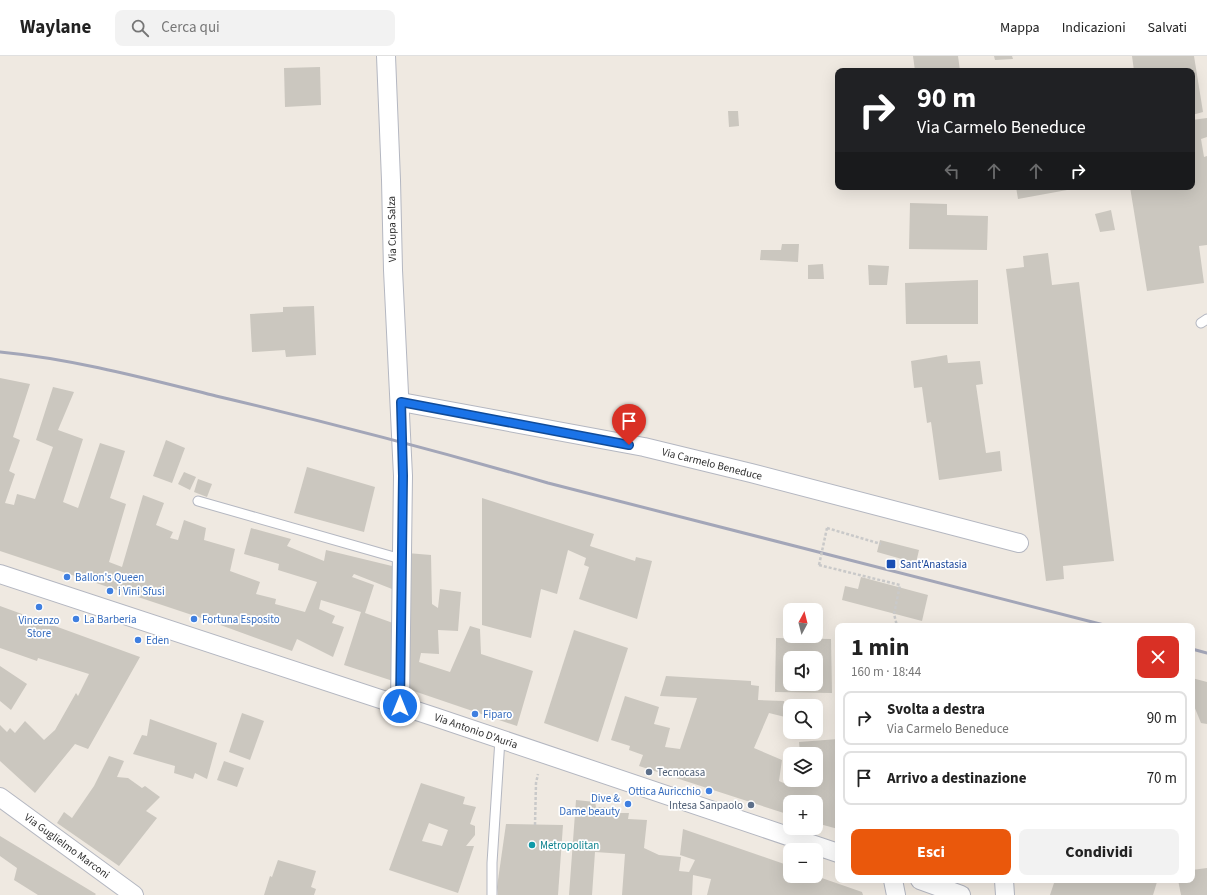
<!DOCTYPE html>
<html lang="it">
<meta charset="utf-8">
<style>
body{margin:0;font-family:"Source Sans 3",sans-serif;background:#f2f2f2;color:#222;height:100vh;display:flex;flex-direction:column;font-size:15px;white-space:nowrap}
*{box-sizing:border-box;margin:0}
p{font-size:13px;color:#767676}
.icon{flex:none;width:22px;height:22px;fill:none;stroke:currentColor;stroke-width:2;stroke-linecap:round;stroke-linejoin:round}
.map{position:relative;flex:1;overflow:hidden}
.panel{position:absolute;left:835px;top:567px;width:360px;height:260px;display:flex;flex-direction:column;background:#fff;border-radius:8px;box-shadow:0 4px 16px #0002}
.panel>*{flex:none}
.top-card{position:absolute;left:835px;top:12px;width:360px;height:122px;border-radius:8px;box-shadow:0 4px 16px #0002;background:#202124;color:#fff;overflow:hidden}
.needle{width:26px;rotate:7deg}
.controls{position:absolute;left:783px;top:547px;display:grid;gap:8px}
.controls a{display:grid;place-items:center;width:40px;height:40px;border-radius:8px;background:#fff;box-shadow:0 4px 16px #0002;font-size:20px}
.pin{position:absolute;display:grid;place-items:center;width:34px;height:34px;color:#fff;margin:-41px -17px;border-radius:50% 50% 50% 0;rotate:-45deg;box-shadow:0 0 4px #0007}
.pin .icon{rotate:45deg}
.me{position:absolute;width:44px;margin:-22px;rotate:0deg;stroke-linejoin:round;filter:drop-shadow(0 0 3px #0008)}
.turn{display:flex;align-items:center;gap:14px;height:84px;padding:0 16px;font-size:18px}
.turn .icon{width:52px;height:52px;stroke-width:2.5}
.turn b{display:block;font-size:28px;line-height:34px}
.lanes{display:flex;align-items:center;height:38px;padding:0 16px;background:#0003;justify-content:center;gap:20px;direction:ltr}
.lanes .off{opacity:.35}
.round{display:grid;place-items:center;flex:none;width:42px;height:42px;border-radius:8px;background:#f2f2f2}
.summary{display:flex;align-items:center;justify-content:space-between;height:68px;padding:0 16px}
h1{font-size:24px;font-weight:700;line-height:30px}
.button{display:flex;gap:8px;margin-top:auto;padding:8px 16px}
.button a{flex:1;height:46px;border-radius:8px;background:#ea580c;color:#fff;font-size:16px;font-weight:700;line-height:46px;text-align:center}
.button a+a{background:#f2f2f2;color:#222}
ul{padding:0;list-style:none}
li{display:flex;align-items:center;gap:12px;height:54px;margin:0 8px 6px;padding:0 8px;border:2px solid #e0e0e0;border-radius:8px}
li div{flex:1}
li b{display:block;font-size:15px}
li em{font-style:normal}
header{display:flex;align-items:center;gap:24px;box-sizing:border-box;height:56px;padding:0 20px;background:#fff;border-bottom:1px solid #e0e0e0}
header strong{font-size:19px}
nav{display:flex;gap:22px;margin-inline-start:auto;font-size:14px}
.search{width:280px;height:36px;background:#f2f2f2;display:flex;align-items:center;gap:10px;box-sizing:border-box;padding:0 14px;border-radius:8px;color:#767676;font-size:15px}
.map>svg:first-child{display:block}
</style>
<header>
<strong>Waylane</strong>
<div class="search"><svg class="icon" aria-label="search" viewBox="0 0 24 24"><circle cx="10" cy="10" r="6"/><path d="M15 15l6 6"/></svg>Cerca qui</div>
<nav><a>Mappa</a><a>Indicazioni</a><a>Salvati</a></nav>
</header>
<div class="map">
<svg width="1207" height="839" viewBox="0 0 1207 839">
<rect width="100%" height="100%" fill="#efe9e1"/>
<g fill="#cbc7bf" fill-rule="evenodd">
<polygon points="913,0 958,0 960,15 915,15"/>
<polygon points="994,0 1012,0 1013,3 995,4"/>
<polygon points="1132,0 1194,0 1203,56 1192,59 1192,15 1134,15"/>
<polygon points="320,11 321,49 285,51 284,12"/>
<polygon points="728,55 738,55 739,70 729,71"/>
<polygon points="1207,62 1207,81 1201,83 1204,101 1207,100 1207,189 1199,190 1204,227 1147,235 1130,131 1192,131 1192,64"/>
<polygon points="1016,131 1078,131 1078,132 1018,143"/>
<polygon points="910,147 947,148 947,159 988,160 987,194 909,193"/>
<polygon points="1111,154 1115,174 1100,176 1095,158"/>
<polygon points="782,188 799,188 798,206 760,204 761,194 781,194"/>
<polygon points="1048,197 1052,229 1079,226 1114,505 1063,510 1064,523 1046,525 1006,213 1024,211 1023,200"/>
<polygon points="823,208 824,223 808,223 808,209"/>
<polygon points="868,209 889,210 887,229 869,229"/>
<polygon points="978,224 978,268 906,268 905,227"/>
<polygon points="314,250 316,299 286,301 285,294 252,296 250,258 283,256 283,251"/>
<polygon points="947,299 948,307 980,305 983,328 976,329 986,397 1000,395 1002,415 939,424 931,366 927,367 922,331 914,332 911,305"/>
<polygon points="0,322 30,328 13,381 20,384 9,415 15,418 5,447 14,449 17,438 35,443 53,391 36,384 53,331 74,336 58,374 83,383 63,446 78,452 100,387 125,395 110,442 126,448 109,506 122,511 143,439 164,447 156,469 173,476 170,482 178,484 184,464 206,472 204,484 235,493 230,515 260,526 256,538 276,543 275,548 305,556 317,526 278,514 279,508 244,498 251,472 291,483 287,490 324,505 326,494 392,510 392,533 354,518 352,521 374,529 365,557 393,567 393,625 344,609 361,556 321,544 319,553 335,560 332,567 344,571 333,601 297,583 292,595 204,563 0,495"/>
<polygon points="166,384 185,392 172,427 153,420"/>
<polygon points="307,411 375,431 364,476 294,457"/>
<polygon points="184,416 196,421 190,434 178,428"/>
<polygon points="198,423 212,428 207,441 194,436"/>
<polygon points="482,442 594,478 590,490 635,505 636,501 652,505 637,563 579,543 589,511 584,509 586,502 568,494 557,538 541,533 531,582 482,569"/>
<polygon points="880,484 919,494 916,507 877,496"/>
<polygon points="407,497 431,499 432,548 438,552 440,533 461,536 458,575 438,574 439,598 421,597 419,606 450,616 470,570 480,573 481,598 533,615 517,670 405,632"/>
<polygon points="861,521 928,539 922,565 842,544 845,530 858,533"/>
<polygon points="0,550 140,601 88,693 75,688 35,737 0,705 0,669 7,676 10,672 15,677 25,665 44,684 55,674 76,637 78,640 89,618 38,602 37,605 0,592"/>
<polygon points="574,574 628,592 598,686 544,667"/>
<path d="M776,582L831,583L832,637L775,636ZM790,602H816V628H790Z"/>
<polygon points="0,610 27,628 11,654 0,645"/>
<polygon points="666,620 751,625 751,629 759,630 758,644 784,645 785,661 769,657 754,692 782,704 779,725 788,729 802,726 802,724 816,724 816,698 800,698 799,686 838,683 838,773 816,767 816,746 790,746 790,759 639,710 643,699 629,694 630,690 611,684 625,640 659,651 654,668 670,672 665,691 680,693 697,642 660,640"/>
<polygon points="1192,622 1207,626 1207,668 1201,667 1192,645"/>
<polygon points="242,657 264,665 250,704 229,696"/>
<polygon points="150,663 217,687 207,723 195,717 193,723 174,717 175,710 133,698 142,679 147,680"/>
<polygon points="109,700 124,705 117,721 128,722 142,732 145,730 160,741 146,755 157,762 119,810 57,767 64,756 72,762 94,730"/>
<polygon points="224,705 244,712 237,731 217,724"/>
<path d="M421,727L465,741L463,748L476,751L470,768L475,770V779L466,790H474L458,837L389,814ZM429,767L448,774L442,790L422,785Z"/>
<polygon points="576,744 595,746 596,751 612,751 611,757 629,757 628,763 647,764 644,792 659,799 681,801 679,815 689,816 695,804 680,799 683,773 790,810 790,820 816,820 862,836 863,839 707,839 711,823 693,819 692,839 622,839 625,798 595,796 592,839 569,839"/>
<polygon points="506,768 563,769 558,839 498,839 497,831"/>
<polygon points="0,780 96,838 95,839 38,839 14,824 17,812 0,800"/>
<polygon points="278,804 316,815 311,831 316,833 314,839 264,839 270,820 272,821"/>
<polygon points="1207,812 1207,839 1181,839 1178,824 1192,824 1192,814"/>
<polygon points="1055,824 1151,824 1157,826 1153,839 1050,839"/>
</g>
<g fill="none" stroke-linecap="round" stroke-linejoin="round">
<g stroke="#b4b7c1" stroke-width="11">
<g id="service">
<polyline points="1201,267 1207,263"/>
<polyline points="198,445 401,503"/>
<polyline points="492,839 492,807 500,683"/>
</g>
</g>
<g stroke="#b4b7c1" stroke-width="20">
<g id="minor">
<polyline points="386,0 391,124 393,214 403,420 400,650"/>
<polyline points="401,346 644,391 751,417 1019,487"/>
<polyline points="0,518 435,661 838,797"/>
<polyline points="0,741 134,839"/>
<polyline points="893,824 896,839"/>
<polyline points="920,824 961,839"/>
<polyline points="1004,824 1005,839"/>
</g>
</g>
<g stroke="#c9c9c9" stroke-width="2.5" stroke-dasharray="3 2" stroke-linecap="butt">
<polyline points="827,472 881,488"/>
<polyline points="819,509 900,529 894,558 897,570"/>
<polyline points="535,769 536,727 538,718"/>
</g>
<use href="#service" stroke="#fff" stroke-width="9"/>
<use href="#minor" stroke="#fff" stroke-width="18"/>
<g stroke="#a3a6b8" stroke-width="3">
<path d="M0,296C73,303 144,322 216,340C327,366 438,395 548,427L1108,570"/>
<polyline points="1192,593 1207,597"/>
</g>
<polyline stroke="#c9c9c9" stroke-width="2.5" stroke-dasharray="3 2" stroke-linecap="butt" points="819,509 827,472"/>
</g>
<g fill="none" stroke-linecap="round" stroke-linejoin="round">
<g stroke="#114b97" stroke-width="10">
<polyline id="route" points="400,650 403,420 401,346 629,389"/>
</g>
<use href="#route" stroke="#1a73e8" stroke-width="7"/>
</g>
<rect fill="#1a4fb4" stroke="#fff" stroke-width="1.5" x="886" y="503" width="10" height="10" rx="2"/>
<g fill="#3f7fe0" stroke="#fff" stroke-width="1.5">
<circle cx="67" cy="521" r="4"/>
<circle cx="110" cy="535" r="4"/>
<circle cx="39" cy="551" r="4"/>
<circle cx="76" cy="563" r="4"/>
<circle cx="194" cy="563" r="4"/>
<circle cx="138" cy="584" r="4"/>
<circle cx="475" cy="658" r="4"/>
<circle cx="709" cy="735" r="4"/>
<circle cx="628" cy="748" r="4"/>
</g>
<g fill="#5c6f8a" stroke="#fff" stroke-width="1.5">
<circle cx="649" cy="716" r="4"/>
<circle cx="751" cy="749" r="4"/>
</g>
<circle fill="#0f9aa8" stroke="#fff" stroke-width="1.5" cx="532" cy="789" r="4"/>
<g text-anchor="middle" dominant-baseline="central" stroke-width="3.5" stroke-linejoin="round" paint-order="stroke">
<g font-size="11" fill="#2e2e2e" stroke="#fff">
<text transform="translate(392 173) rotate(-91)">Via Cupa Salza</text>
<text transform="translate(712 408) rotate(14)">Via Carmelo Beneduce</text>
<text transform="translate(476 675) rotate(19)">Via Antonio D'Auria</text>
<text transform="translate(67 790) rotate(36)">Via Guglielmo Marconi</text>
</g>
<g font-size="11" fill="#164399" stroke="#fff" text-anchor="start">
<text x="900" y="508">Sant'Anastasia</text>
</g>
<g font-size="11" fill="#366cbe" stroke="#fff" text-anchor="start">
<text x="75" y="521">Ballon's Queen</text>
<text x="118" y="535">i Vini Sfusi</text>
<text x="84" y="563">La Barberia</text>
<text x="202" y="563">Fortuna Esposito</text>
<text x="39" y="564" text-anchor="middle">Vincenzo<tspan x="39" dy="13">Store</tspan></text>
<text x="146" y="584">Eden</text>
<text x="483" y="658">Fiparo</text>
<text x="701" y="735" text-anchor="end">Ottica Auricchio</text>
<text x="620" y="742" text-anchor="end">Dive &amp;<tspan x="620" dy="13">Dame beauty</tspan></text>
</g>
<g font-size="11" fill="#4e5e75" stroke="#fff" text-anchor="start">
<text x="657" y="716">Tecnocasa</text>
<text x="743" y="749" text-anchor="end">Intesa Sanpaolo</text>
</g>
<g font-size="11" fill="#0d838f" stroke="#fff" text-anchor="start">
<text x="540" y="789">Metropolitan</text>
</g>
</g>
</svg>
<div class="controls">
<a><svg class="needle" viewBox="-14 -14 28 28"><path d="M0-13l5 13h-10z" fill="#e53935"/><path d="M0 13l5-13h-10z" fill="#767676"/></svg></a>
<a><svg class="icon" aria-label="sound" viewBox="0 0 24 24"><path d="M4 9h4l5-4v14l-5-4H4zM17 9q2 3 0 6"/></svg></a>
<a><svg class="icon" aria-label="search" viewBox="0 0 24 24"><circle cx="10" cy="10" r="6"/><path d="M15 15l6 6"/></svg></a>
<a><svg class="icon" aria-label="layers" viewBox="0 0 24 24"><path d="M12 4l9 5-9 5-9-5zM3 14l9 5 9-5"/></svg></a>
<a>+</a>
<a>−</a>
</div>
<div class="pin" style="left:629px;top:389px;background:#d93025"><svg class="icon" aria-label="arrive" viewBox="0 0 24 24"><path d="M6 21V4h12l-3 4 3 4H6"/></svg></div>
<svg class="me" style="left:400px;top:650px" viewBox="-20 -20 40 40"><circle r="17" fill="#1a73e8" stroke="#fff" stroke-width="3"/><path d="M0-11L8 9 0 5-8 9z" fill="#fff"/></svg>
<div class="top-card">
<div class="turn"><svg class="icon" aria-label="right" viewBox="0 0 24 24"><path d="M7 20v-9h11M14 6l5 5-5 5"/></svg><div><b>90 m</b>Via Carmelo Beneduce</div></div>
<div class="lanes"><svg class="icon off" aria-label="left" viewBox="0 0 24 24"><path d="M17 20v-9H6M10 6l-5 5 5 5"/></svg><svg class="icon off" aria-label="ahead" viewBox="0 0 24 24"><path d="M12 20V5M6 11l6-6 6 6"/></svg><svg class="icon off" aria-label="ahead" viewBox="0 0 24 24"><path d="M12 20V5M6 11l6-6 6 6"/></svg><svg class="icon" aria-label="right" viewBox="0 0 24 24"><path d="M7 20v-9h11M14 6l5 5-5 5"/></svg></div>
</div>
<section class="panel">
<div class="summary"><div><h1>1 min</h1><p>160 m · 18:44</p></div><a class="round" style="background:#d93025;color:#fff"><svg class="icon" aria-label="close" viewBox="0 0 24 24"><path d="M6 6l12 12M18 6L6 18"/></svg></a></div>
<ul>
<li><svg class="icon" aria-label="right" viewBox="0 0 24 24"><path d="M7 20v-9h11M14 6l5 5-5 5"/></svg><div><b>Svolta a destra</b><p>Via Carmelo Beneduce</p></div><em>90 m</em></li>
<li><svg class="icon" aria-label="arrive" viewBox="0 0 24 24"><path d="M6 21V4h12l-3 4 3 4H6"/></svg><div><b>Arrivo a destinazione</b></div><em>70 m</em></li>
</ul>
<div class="button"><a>Esci</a><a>Condividi</a></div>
</section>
</div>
